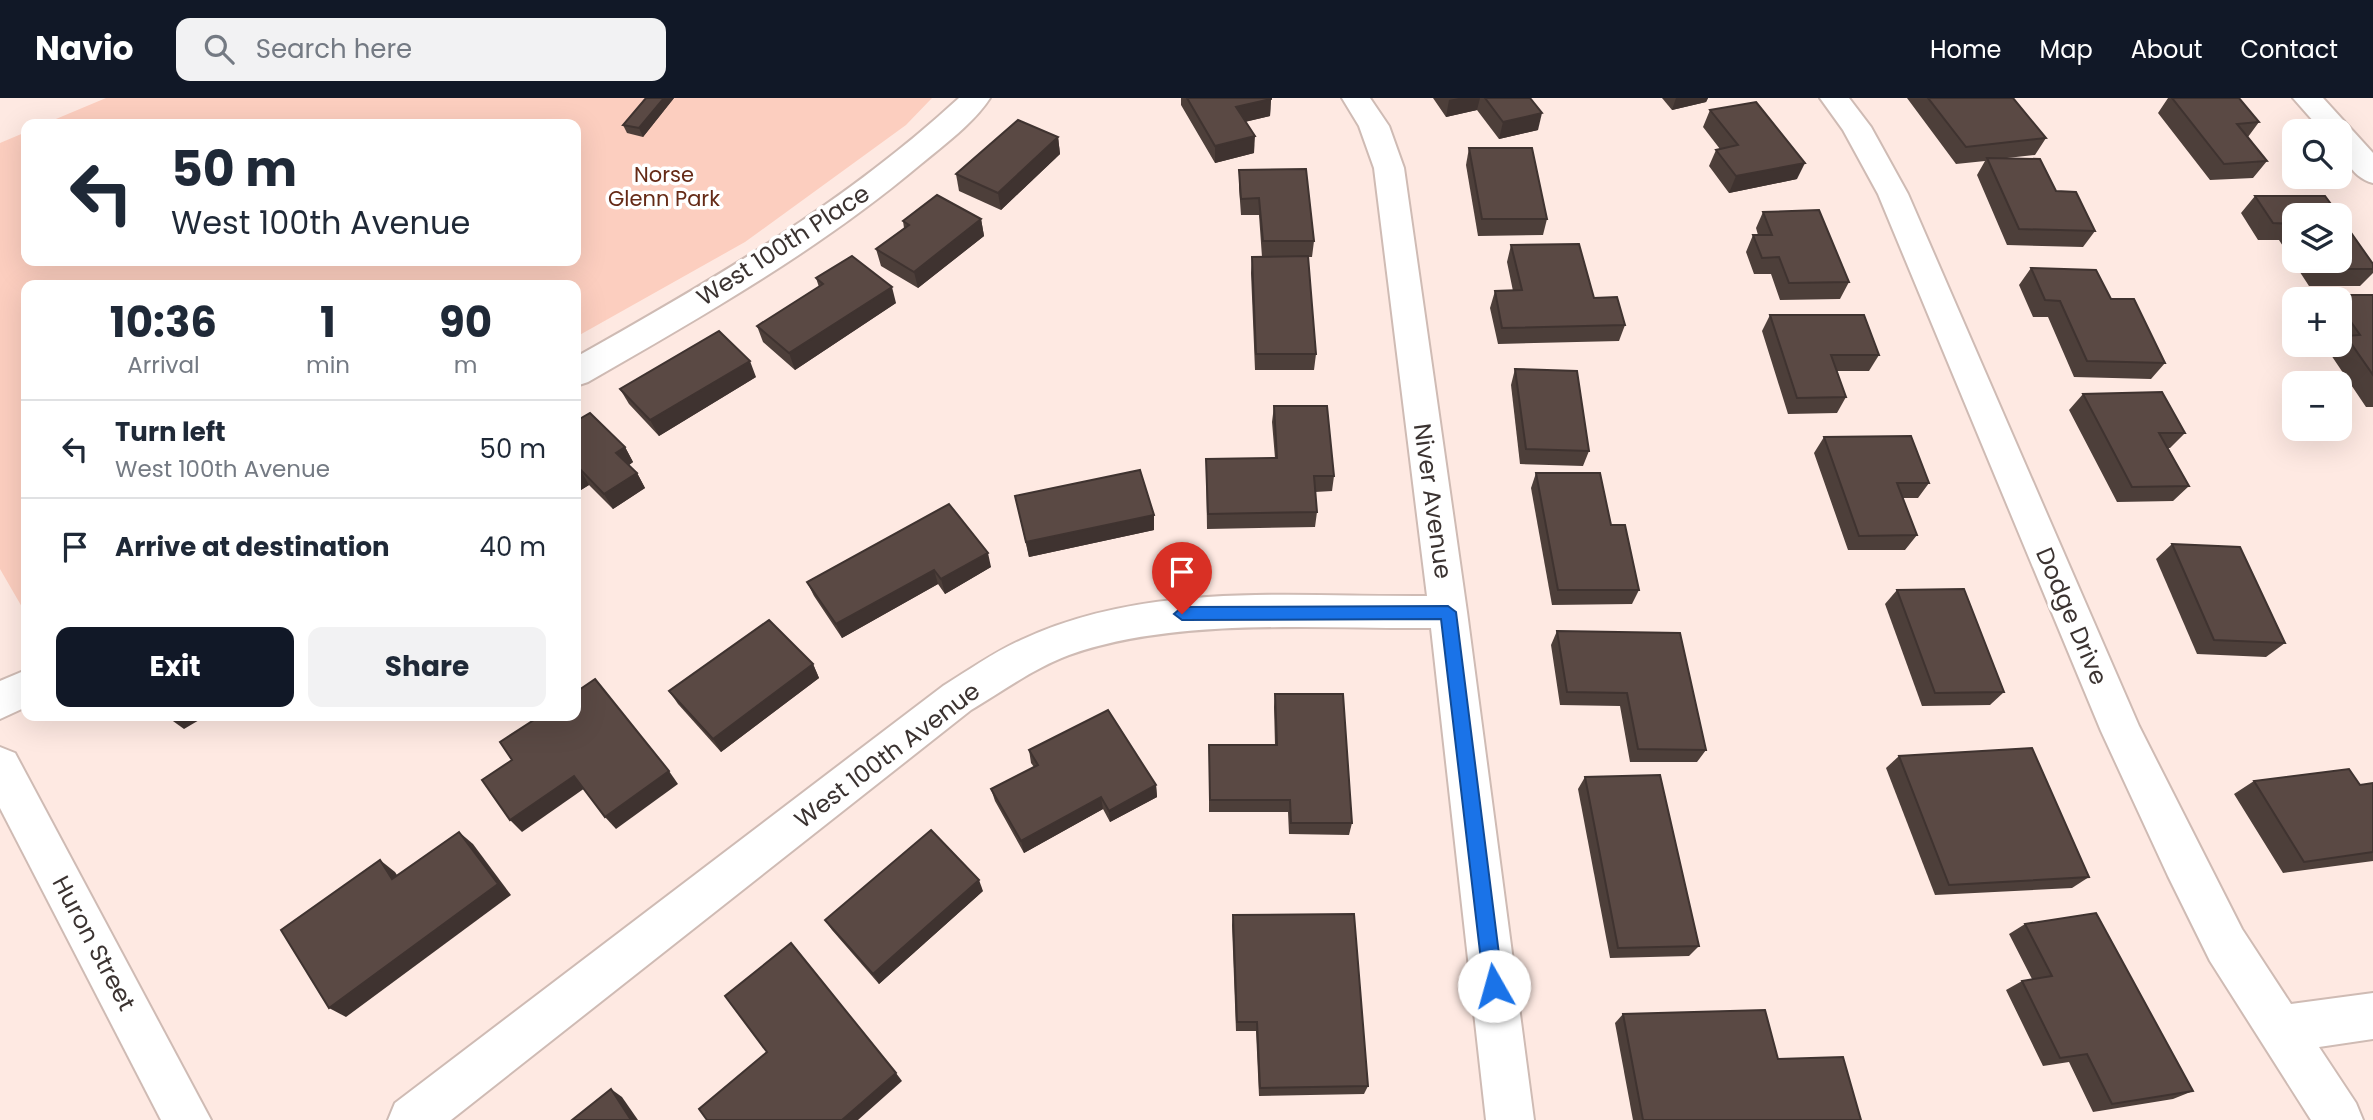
<!DOCTYPE html>
<meta charset="utf-8">
<style>
body{margin:0;font-family:Poppins,sans-serif;background:#f2f2f3;color:#1f2937;height:100vh;display:flex;flex-direction:column;font-size:26px;white-space:nowrap}
*{box-sizing:border-box;margin:0}
p{font-size:23px;color:#747a83}
.icon{flex:none;width:38px;height:38px;fill:none;stroke:currentColor;stroke-width:2;stroke-linecap:round;stroke-linejoin:round}
.map{position:relative;flex:1;overflow:hidden}
.details{position:absolute;left:21px;top:182px;width:560px;height:441px;display:flex;flex-direction:column;background:#fff;border-radius:14px;box-shadow:0 7px 28px #0002}
.details>*{flex:none}
.banner{position:absolute;left:21px;top:21px;width:560px;height:147px;border-radius:14px;box-shadow:0 7px 28px #0002;background:#fff;color:#1f2937;overflow:hidden}
.tools{position:absolute;left:2282px;top:21px;display:grid;gap:14px}
.tools a{display:grid;place-items:center;width:70px;height:70px;border-radius:14px;background:#fff;box-shadow:0 7px 28px #0002;font-size:35px}
.pin{position:absolute;display:grid;place-items:center;width:60px;height:60px;color:#fff;margin:-72px -30px;border-radius:50% 50% 50% 0;rotate:-45deg;box-shadow:0 0 7px #0007}
.pin .icon{rotate:45deg}
.me{position:absolute;width:77px;margin:-38px;rotate:353deg;stroke-linejoin:round;filter:drop-shadow(0 0 5px #0008)}
.turn{display:flex;align-items:center;gap:24px;height:147px;padding:0 35px;font-size:32px}
.turn .icon{width:91px;height:91px;stroke-width:2.5}
.turn b{display:block;font-size:49px;line-height:60px}
.eta{display:flex;justify-content:space-evenly;align-items:center;height:119px;text-align:center}
.eta b{font-size:42px;font-weight:700;line-height:49px}
.primary-button{display:flex;gap:14px;margin-top:auto;padding:14px 35px}
.primary-button a{flex:1;height:80px;border-radius:14px;background:#111827;color:#fff;font-size:28px;font-weight:700;line-height:80px;text-align:center}
.primary-button a+a{background:#f2f2f3;color:#1f2937}
ul{padding:0;list-style:none}
li{display:flex;align-items:center;gap:21px;height:98px;padding:0 35px;border-top:2px solid #e0e1e3}
li div{flex:1}
li b{display:block;font-size:26px}
li em{font-style:normal}
header{display:flex;align-items:center;gap:42px;box-sizing:border-box;height:98px;padding:0 35px;background:#111827;color:#fff}
header strong{font-size:33px}
nav{display:flex;gap:38px;margin-inline-start:auto;font-size:24px}
.search{width:490px;height:63px;background:#f2f2f3;display:flex;align-items:center;gap:18px;box-sizing:border-box;padding:0 24px;border-radius:14px;color:#747a83;font-size:26px}
.map>svg:first-child{display:block}
</style>
<header>
<strong>Navio</strong>
<div class="search"><svg class="icon" aria-label="search" viewBox="0 0 24 24"><circle cx="10" cy="10" r="6"/><path d="M15 15l6 6"/></svg>Search here</div>
<nav><a>Home</a><a>Map</a><a>About</a><a>Contact</a></nav>
</header>
<div class="map">
<svg width="2373" height="1022" viewBox="0 0 2373 1022">
<rect width="100%" height="100%" fill="#fee9e2"/>
<polygon fill="#fccebf" points="106,0 932,0 906,27 745,144 576,239 576,187 26,187 26,516 0,471 0,45 26,34 26,163 576,163 576,26 44,26"/>
<g fill="none" stroke-linecap="round" stroke-linejoin="round">
<g stroke="#cfbbb4" stroke-width="4">
<g id="minor">
<path d="M959,0H990C974,25 944,47 921,66C819,152 703,218 588,284L576,288V259C711,183 844,106 959,0Z"/>
<path d="M1342,0H1370L1389,28L1404,70L1467,514L1534,1022H1486L1431,530C1317,531 1176,519 1069,557C1034,570 1003,593 971,612L451,1022H388L395,1005L943,588C969,572 994,554 1021,542C1147,483 1292,499 1427,498L1374,70L1359,28Z"/>
<polygon points="1820,0 1849,0 1871,29 1908,96 2139,628 2242,831 2291,906 2373,895 2373,941 2319,949 2356,1005 2363,1022 2311,1022 2210,863 2168,778 2101,633 1878,96 1843,32"/>
<path d="M2293,0H2323L2373,55V85C2350,79 2340,55 2340,33H2322Z"/>
<polygon points="26,572 26,609 0,621 0,583"/>
</g>
</g>
<g stroke="#cfbbb4" stroke-width="4">
<polygon id="major" points="0,649 15,655 211,1022 161,1022 0,710"/>
</g>
<use href="#minor" fill="#fff" fill-rule="evenodd"/>
<use href="#major" fill="#fff" fill-rule="evenodd"/>
</g>
<g fill="#4d3f3a">
<polygon points="646,0 674,0 643,39 627,35 623,27"/>
<polygon points="1181,0 1271,0 1270,18 1245,24 1254,55 1215,65 1181,7"/>
<polygon points="1433,0 1530,0 1538,32 1499,41 1477,12 1446,19"/>
<polygon points="1662,0 1708,0 1706,4 1672,12"/>
<polygon points="1907,0 2013,0 2046,40 2035,57 2007,60 2056,93 2095,133 2083,149 2007,147 1977,77 1985,63 1956,66"/>
<polygon points="2168,0 2239,0 2259,24 2248,39 2267,63 2253,80 2210,82 2158,15"/>
<polygon points="1710,12 1797,81 1729,95 1709,68 1716,52 1720,51 1703,29"/>
<polygon points="1058,39 1060,56 1001,112 959,93 956,76"/>
<polygon points="1469,50 1547,121 1543,137 1478,138 1466,67"/>
<polygon points="1239,72 1314,143 1312,159 1308,159 1316,256 1314,272 1255,272 1251,175 1252,159 1262,159 1259,117 1241,117 1239,89"/>
<polygon points="2255,98 2294,117 2294,163 2340,163 2373,166 2373,175 2360,188 2309,188 2279,142 2258,142 2241,115"/>
<polygon points="1763,114 1849,184 1840,201 1780,202 1771,176 1754,176 1746,154 1753,137 1758,137 1756,130"/>
<polygon points="981,121 984,138 918,190 881,168 876,151 904,130 903,123"/>
<polygon points="1511,147 1594,200 1625,227 1619,243 1498,246 1490,210 1495,193 1513,193 1507,164"/>
<polygon points="2031,170 2111,201 2165,265 2151,281 2074,279 2048,219 2033,219 2019,187"/>
<polygon points="816,180 896,205 795,272 763,244 757,228 819,189"/>
<polygon points="2333,197 2373,197 2373,309 2366,309 2329,254 2337,247 2340,247 2340,201 2329,201"/>
<polygon points="1770,217 1879,257 1869,273 1837,273 1846,299 1837,315 1788,316 1762,233"/>
<polygon points="1515,271 1589,353 1583,368 1520,366 1511,287"/>
<polygon points="756,279 659,338 629,306 620,291"/>
<polygon points="2083,296 2185,335 2170,350 2168,350 2189,388 2173,403 2117,404 2069,312"/>
<polygon points="1274,308 1334,378 1332,393 1315,394 1317,414 1315,429 1207,431 1206,361 1275,360 1272,324"/>
<polygon points="576,323 625,349 633,364 629,367 637,375 645,390 613,411 589,387 576,395"/>
<polygon points="1824,339 1929,385 1918,400 1903,400 1917,437 1905,452 1848,452 1814,355"/>
<polygon points="1536,375 1611,427 1639,492 1632,506 1552,507 1531,390"/>
<polygon points="1015,398 1154,417 1154,432 1029,459"/>
<polygon points="949,406 991,469 945,496 938,486 842,540 814,498 807,484"/>
<polygon points="2172,446 2285,545 2266,559 2197,556 2156,461"/>
<polygon points="1897,492 2004,594 1990,607 1922,608 1885,506"/>
<polygon points="1557,533 1706,652 1697,664 1630,664 1620,608 1560,607 1551,547"/>
<polygon points="813,566 819,580 721,654 678,606 669,593"/>
<polygon points="1275,596 1352,725 1349,737 1289,736 1288,714 1209,714 1209,660 1275,647 1274,609"/>
<polygon points="1029,652 1156,687 1157,699 1110,724 1103,711 1024,755 995,703 991,691 1034,669 1031,665"/>
<polygon points="1899,658 2089,779 2072,790 1935,797 1886,670"/>
<polygon points="1585,679 1699,848 1689,858 1610,860 1578,691"/>
<polygon points="2254,683 2360,687 2373,685 2373,763 2283,775 2234,696"/>
<polygon points="983,793 879,886 832,832 825,822"/>
<polygon points="1233,817 1368,988 1364,996 1259,998 1256,933 1236,933 1232,827"/>
<polygon points="2025,826 2193,993 2173,1001 2093,1014 2069,964 2043,968 2006,892 2022,883 2032,881 2009,836"/>
<polygon points="1623,916 1861,1022 1633,1022 1615,925"/>
</g>
<g fill="#3f3330">
<polygon points="664,0 674,0 643,39 639,30"/>
<polygon points="1459,0 1480,0 1477,12 1446,19 1449,2"/>
<polygon points="1676,0 1708,0 1706,4 1672,12"/>
<polygon points="1271,1 1270,18 1235,26 1236,9"/>
<polygon points="1542,15 1538,32 1499,41 1503,24"/>
<polygon points="1255,38 1254,55 1215,65 1215,48"/>
<polygon points="1058,39 1060,56 1001,112 998,95"/>
<polygon points="1805,65 1797,81 1729,95 1736,78"/>
<polygon points="981,121 984,138 918,190 914,174"/>
<polygon points="892,189 896,205 795,272 789,255"/>
<polygon points="750,263 756,279 659,338 650,322"/>
<polygon points="625,349 633,364 625,370 616,355"/>
<polygon points="580,371 589,387 576,395 576,374"/>
<polygon points="637,375 645,390 613,411 604,396"/>
<polygon points="1154,417 1154,432 1029,459 1026,444"/>
<polygon points="988,455 991,469 945,496 941,481"/>
<polygon points="934,472 938,486 842,540 836,526"/>
<polygon points="813,566 819,580 721,654 713,641"/>
<polygon points="166,618 206,618 184,631"/>
<polygon points="669,673 678,686 616,731 605,719"/>
<polygon points="574,678 585,690 522,734 510,722"/>
<polygon points="1156,687 1157,699 1110,724 1109,713"/>
<polygon points="1101,699 1103,711 1024,755 1021,743"/>
<polygon points="459,734 473,746 511,797 346,919 329,910"/>
<polygon points="380,762 395,774 407,792 392,781"/>
<polygon points="979,782 983,793 879,886 873,876"/>
<polygon points="896,975 902,983 858,1022 842,1022"/>
<polygon points="611,991 622,999 638,1022 631,1022"/>
</g>
<g fill="#5a4944" stroke="#3f3330" stroke-width="2">
<polygon points="646,0 664,0 639,30 623,27"/>
<polygon points="1187,0 1271,0 1271,1 1236,9 1255,38 1215,48"/>
<polygon points="1485,0 1530,0 1542,15 1503,24"/>
<polygon points="1928,0 2013,0 2046,40 1966,49"/>
<polygon points="2172,0 2239,0 2259,24 2237,26 2267,63 2224,66"/>
<polygon points="1756,4 1805,65 1736,78 1716,52 1738,47 1710,12"/>
<polygon points="1018,22 1058,39 998,95 956,76"/>
<polygon points="1469,50 1532,50 1547,121 1482,121"/>
<polygon points="1987,60 2040,61 2056,93 2076,94 2095,133 2019,131"/>
<polygon points="1306,71 1314,143 1263,143 1259,100 1241,101 1239,72"/>
<polygon points="937,97 981,121 914,174 876,151 909,127 903,123"/>
<polygon points="2255,98 2325,98 2339,117 2294,117 2294,126 2273,125"/>
<polygon points="1819,112 1849,184 1789,185 1779,159 1762,160 1753,137 1772,137 1763,114"/>
<polygon points="2340,119 2373,166 2373,171 2324,171 2319,163 2340,163"/>
<polygon points="1579,146 1594,200 1617,199 1625,227 1502,230 1495,193 1522,192 1511,147"/>
<polygon points="852,158 892,189 789,255 757,228 823,186 816,180"/>
<polygon points="1308,158 1316,256 1256,256 1252,159"/>
<polygon points="2031,170 2096,172 2111,201 2134,201 2165,265 2087,263 2060,203 2045,202"/>
<polygon points="2333,197 2373,197 2373,277 2346,238 2360,237 2340,208 2340,201 2335,201"/>
<polygon points="1770,217 1864,217 1879,257 1831,257 1846,299 1797,300"/>
<polygon points="719,233 750,263 650,322 620,291"/>
<polygon points="1515,271 1577,273 1589,353 1526,351"/>
<polygon points="2162,294 2185,335 2159,335 2189,388 2132,389 2083,296"/>
<polygon points="1274,308 1327,308 1334,378 1314,378 1317,414 1208,416 1206,361 1277,360"/>
<polygon points="590,315 625,349 616,355 637,375 604,396 580,371 576,374 576,323"/>
<polygon points="1911,338 1929,385 1897,385 1917,437 1859,438 1824,339"/>
<polygon points="1140,372 1154,417 1026,444 1015,398"/>
<polygon points="1536,375 1600,375 1611,427 1625,427 1639,492 1558,492"/>
<polygon points="949,406 988,455 941,481 934,472 836,526 807,484"/>
<polygon points="2172,446 2240,449 2285,545 2214,542"/>
<polygon points="1964,491 2004,594 1935,595 1897,492"/>
<polygon points="769,522 813,566 713,641 669,593"/>
<polygon points="1557,533 1680,535 1706,652 1638,651 1627,595 1567,594"/>
<polygon points="595,581 669,673 605,719 574,678 510,722 482,682 512,662 500,644 540,618 576,618 576,594"/>
<polygon points="1275,596 1343,596 1352,725 1291,725 1290,702 1210,702 1209,647 1277,647"/>
<polygon points="1108,612 1156,687 1109,713 1101,699 1021,743 991,691 1038,667 1029,652"/>
<polygon points="2032,650 2089,779 1949,787 1899,658"/>
<polygon points="2349,671 2360,687 2373,685 2373,754 2304,764 2254,683"/>
<polygon points="1660,677 1699,848 1618,850 1585,679"/>
<polygon points="931,732 979,782 873,876 825,822"/>
<polygon points="459,734 498,786 329,910 281,832 380,762 392,781"/>
<polygon points="2096,815 2193,993 2112,1006 2087,956 2060,960 2022,883 2052,878 2025,826"/>
<polygon points="1354,816 1368,988 1260,990 1257,924 1237,924 1233,817"/>
<polygon points="791,845 896,975 842,1022 707,1022 699,1011 767,954 725,898"/>
<polygon points="1765,912 1778,961 1843,959 1861,1022 1643,1022 1623,916"/>
<polygon points="611,991 631,1022 572,1022"/>
</g>
<polygon fill="#1a73e8" stroke="#114b97" stroke-width="2" points="1448,508 1456,514 1503,888 1500,895 1494,898 1487,895 1484,888 1441,521 1182,522 1174,516 1182,509"/>
<g text-anchor="middle" dominant-baseline="central" stroke-width="7" stroke-linejoin="round" paint-order="stroke">
<g font-size="21" fill="#652a16" stroke="#fff">
<text x="664" y="76">Norse<tspan x="664" dy="24">Glenn Park</tspan></text>
</g>
<g font-size="24" fill="#3b3331" stroke="#fff">
<text transform="translate(783 147) rotate(-33)">West 100th Place</text>
<text transform="translate(1433 403) rotate(82)">Niver Avenue</text>
<text transform="translate(2072 518) rotate(67)">Dodge Drive</text>
<text transform="translate(887 657) rotate(-37)">West 100th Avenue</text>
<text transform="translate(94 845) rotate(62)">Huron Street</text>
</g>
</g>
</svg>
<div class="tools">
<a><svg class="icon" aria-label="search" viewBox="0 0 24 24"><circle cx="10" cy="10" r="6"/><path d="M15 15l6 6"/></svg></a>
<a><svg class="icon" aria-label="layers" viewBox="0 0 24 24"><path d="M12 4l9 5-9 5-9-5zM3 14l9 5 9-5"/></svg></a>
<a>+</a>
<a>−</a>
</div>
<div class="pin" style="left:1182px;top:516px;background:#d93025"><svg class="icon" aria-label="arrive" viewBox="0 0 24 24"><path d="M6 21V4h12l-3 4 3 4H6"/></svg></div>
<svg class="me" style="left:1494px;top:888px" viewBox="-20 -20 40 40"><circle r="19" fill="#fff"/><path d="M0-13L10 11 0 6-10 11z" fill="#1a73e8"/></svg>
<div class="banner">
<div class="turn"><svg class="icon" aria-label="left" viewBox="0 0 24 24"><path d="M17 20v-9H6M10 6l-5 5 5 5"/></svg><div><b>50 m</b>West 100th Avenue</div></div>
</div>
<section class="details">
<div class="eta">
<div><b>10:36</b><p>Arrival</p></div>
<div><b>1</b><p>min</p></div>
<div><b>90</b><p>m</p></div>
</div>
<ul>
<li><svg class="icon" aria-label="left" viewBox="0 0 24 24"><path d="M17 20v-9H6M10 6l-5 5 5 5"/></svg><div><b>Turn left</b><p>West 100th Avenue</p></div><em>50 m</em></li>
<li><svg class="icon" aria-label="arrive" viewBox="0 0 24 24"><path d="M6 21V4h12l-3 4 3 4H6"/></svg><div><b>Arrive at destination</b></div><em>40 m</em></li>
</ul>
<div class="primary-button"><a>Exit</a><a>Share</a></div>
</section>
</div>
